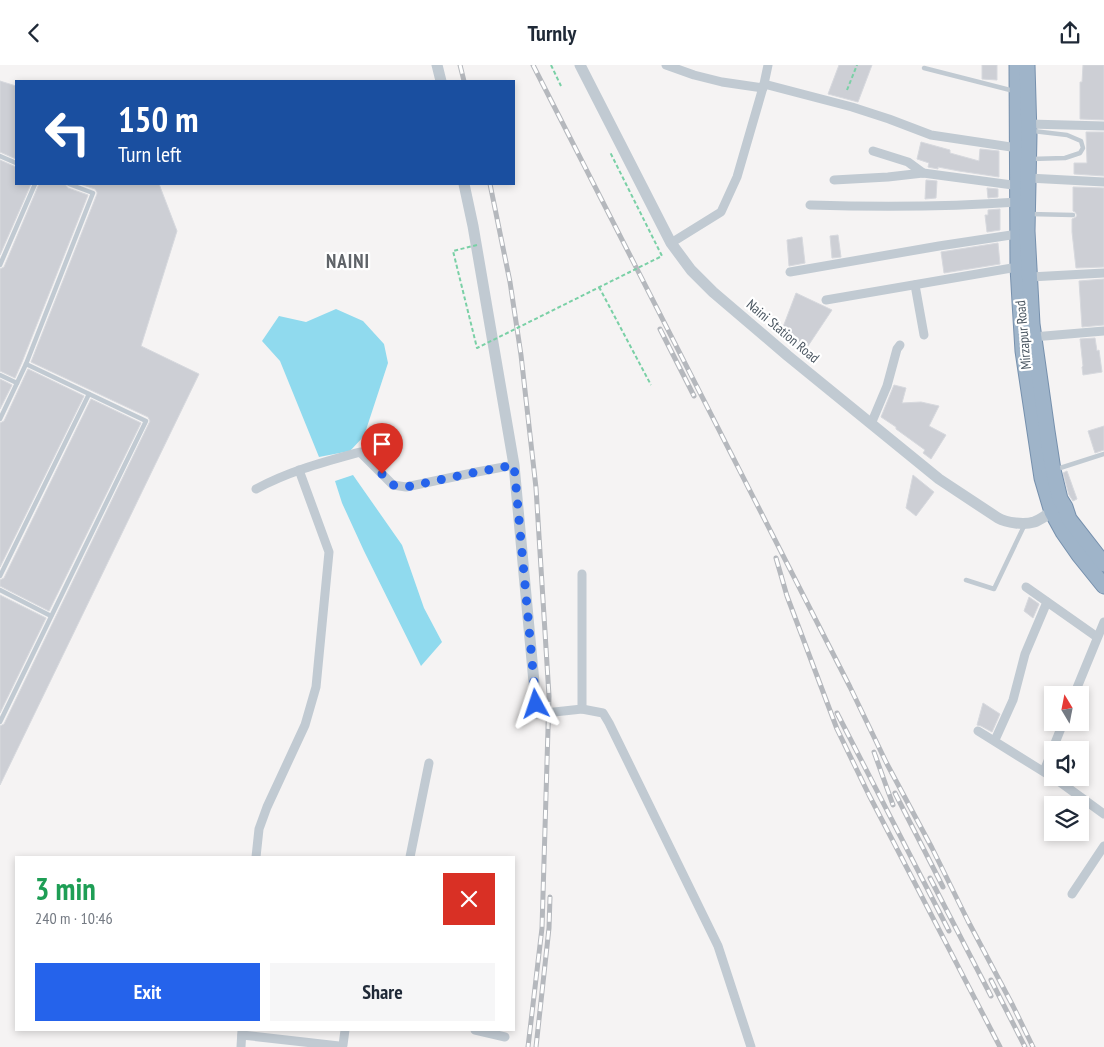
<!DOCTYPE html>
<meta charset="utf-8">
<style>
body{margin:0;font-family:"PT Sans Narrow",sans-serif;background:#f6f6f7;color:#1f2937;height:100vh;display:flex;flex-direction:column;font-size:19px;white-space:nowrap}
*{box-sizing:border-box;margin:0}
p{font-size:16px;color:#747a83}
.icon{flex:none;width:28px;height:28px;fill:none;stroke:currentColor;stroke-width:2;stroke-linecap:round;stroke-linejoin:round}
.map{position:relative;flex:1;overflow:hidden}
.sheet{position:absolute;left:15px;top:791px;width:500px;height:175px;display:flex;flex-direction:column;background:#fff;border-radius:0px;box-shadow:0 2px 8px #0003}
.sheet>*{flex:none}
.hud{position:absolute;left:15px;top:15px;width:500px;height:105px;border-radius:0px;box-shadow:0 2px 8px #0003;background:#1a4fa0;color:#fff;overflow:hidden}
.needle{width:32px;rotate:350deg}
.fabs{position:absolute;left:1044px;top:621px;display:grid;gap:10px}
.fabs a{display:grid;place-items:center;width:45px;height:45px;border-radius:0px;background:#fff;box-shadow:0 2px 8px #0003;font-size:25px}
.pin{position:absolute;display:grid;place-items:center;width:42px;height:42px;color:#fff;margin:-51px -21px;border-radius:50% 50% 50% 0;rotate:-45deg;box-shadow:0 0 5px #0007}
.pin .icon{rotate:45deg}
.me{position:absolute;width:55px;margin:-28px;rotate:355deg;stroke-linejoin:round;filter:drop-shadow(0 0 4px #0008)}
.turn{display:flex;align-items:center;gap:18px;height:105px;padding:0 20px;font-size:22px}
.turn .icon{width:65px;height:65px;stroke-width:2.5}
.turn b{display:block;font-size:35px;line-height:42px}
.round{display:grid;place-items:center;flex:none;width:52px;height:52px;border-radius:0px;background:#f6f6f7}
.overview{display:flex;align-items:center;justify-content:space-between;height:85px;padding:0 20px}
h1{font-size:30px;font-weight:600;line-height:38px;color:#1e9e55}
.button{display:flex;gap:10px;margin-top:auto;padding:10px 20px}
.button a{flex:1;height:58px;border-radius:0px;background:#2563eb;color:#fff;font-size:20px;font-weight:600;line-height:58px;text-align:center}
.button a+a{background:#f6f6f7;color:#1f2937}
header{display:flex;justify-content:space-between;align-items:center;height:65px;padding:0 20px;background:#fff;font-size:22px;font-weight:600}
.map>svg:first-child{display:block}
</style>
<header><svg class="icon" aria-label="back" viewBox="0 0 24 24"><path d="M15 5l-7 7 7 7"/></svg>Turnly<svg class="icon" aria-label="share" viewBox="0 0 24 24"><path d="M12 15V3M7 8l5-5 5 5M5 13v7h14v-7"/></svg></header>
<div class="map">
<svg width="1104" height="982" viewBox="0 0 1104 982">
<rect width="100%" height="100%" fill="#f5f3f3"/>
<g fill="#90daee">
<polygon points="336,244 363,256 384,279 388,298 364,371 350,386 319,392 280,296 262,276 279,251 306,257"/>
<polygon points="353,410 402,480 424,543 442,577 421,601 364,486 342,438 335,416"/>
</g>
<g fill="#cdcfd5" stroke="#d7d9de">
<polygon points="839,0 872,0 858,37 828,29"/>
<polygon points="982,0 997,0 997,15 982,14"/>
<polygon points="1083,0 1104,0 1104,55 1080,54 1080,17 1082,17"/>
<polygon points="0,16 16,21 16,94 0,87"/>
<polygon points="1086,67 1104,67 1104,111 1074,109 1074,98 1087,98"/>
<polygon points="921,77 950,85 950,88 979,96 980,84 999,86 999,112 959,106 938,102 938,104 928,102 929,98 917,94"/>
<polygon points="0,95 16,102 16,119 31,119 0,190"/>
<polygon points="926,115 937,116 936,133 925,134"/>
<polygon points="39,119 65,119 68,123 88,130 22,297 15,313 0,306 0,204 4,202"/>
<polygon points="80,119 159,119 177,166 141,281 199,309 0,720 0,661 4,659 150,356 148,352 31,297 97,129 97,127 95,124"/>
<polygon points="1073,122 1104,123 1104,202 1076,203 1072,167 1072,154 1076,152 1077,150 1075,147 1073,146"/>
<polygon points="987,123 998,124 998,132 988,133"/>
<polygon points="1000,144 1000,165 987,167 985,150 988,150 988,145"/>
<polygon points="838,170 841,192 832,193 830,171"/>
<polygon points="802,172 805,198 789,201 787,175"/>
<polygon points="998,178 1000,199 944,208 941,187"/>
<polygon points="1104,214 1104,260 1082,262 1079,216"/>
<polygon points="796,228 832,245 804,287 785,274 786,272 780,270"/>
<polygon points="1095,273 1097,286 1099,285 1102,307 1083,310 1082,302 1083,301 1080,274"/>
<polygon points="28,304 84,331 0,502 0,358 4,356"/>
<polygon points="0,314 12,320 0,344"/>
<polygon points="894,320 906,323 902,338 921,337 939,341 929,361 946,370 931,394 923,388 925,385 896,364 896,362 881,352"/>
<polygon points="91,334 141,358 49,546 0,521 0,515 4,513"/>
<polygon points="1104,361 1104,385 1095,388 1088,366"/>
<polygon points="1067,406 1077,434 1073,436 1069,430 1063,408"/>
<polygon points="913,410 934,427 916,451 906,443"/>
<polygon points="0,530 46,553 0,648"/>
<polygon points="1029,532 1039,539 1033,553 1024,546"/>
<polygon points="983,638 1000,649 992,667 981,661 977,660"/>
</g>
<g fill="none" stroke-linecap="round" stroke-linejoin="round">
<g stroke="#7690ad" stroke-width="17">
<g id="trunk">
<polyline points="1017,0 1018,202 1020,237 1023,286 1042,413 1052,447 1063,467 1079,490 1104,521"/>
<polyline points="1027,0 1029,70 1027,166 1032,259 1047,366 1053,405 1060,434 1065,442 1069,454 1104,499"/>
</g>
</g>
<g stroke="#7ad0a6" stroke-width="2" stroke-dasharray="4 2.5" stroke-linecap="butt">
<polyline points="551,0 561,21"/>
<polyline points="847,25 857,0"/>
<polyline points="599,222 651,320"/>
</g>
<g stroke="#c1cad2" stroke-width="4.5">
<polyline points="924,3 1014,26"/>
<polyline points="0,91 16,98"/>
<polyline points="1031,94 1065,93 1080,88 1083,83 1081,76 1067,70 1033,66"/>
<polyline points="1029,149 1073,150"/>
<polyline points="0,200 35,119"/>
<polyline points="0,310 17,318"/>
<polyline points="0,354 26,299"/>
<polyline points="1057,404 1104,389"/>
<polyline points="0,511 89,329"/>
<polyline points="966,515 994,524 1025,459"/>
<polyline points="0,525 51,551"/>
<polyline points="0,657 146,356 26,299 93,128 69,119"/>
</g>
<g stroke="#c1cad2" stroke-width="9">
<polyline points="666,0 694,10 722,17 763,23"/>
<polyline points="764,19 852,42 889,54 931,70 1018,83"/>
<polyline points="1029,59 1104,61"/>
<polyline points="873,86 908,97 923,108"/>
<polyline points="1028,113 1104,117"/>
<polyline points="834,115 888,112 923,108 1020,121"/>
<path d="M810,140C879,142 948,142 1018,137"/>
<polyline points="671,178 721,147 737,112 764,19 768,0"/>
<polyline points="790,207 939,181 1018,169"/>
<polyline points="1030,212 1104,208"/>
<polyline points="915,220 924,270"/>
<polyline points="826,235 1018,202"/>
<polyline points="1033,272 1104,266"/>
<polyline points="871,359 887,321 897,284 900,280"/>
<path d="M256,424C289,406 324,397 360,387L393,420L406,422L477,407L514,400"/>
<polyline points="1026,522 1097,572"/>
<polyline points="1074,630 1104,557"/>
<polyline points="536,639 536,649 582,644 582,509"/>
<polyline points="582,644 603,648 609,658 718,881 751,982"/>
<polyline points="978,666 1052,712"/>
<polyline points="995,675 1013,635 1025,589 1047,537"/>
<polyline points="1044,706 1063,658"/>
<polyline points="1053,712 1104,749"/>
<polyline points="256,792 259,764 267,742 305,660 316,622 329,487 299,405"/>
<polyline points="410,792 429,698"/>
<polyline points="1072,829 1104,781"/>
<polyline points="475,965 505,972"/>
<polyline points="242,970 339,981 343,980 345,965"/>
<polyline points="241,982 242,965"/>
</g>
<g stroke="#c1cad2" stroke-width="11">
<polyline points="437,0 441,16"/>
<path d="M580,0L671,178L691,205L713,227L788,291L939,414L998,453C1007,458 1024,460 1034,457C1040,455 1046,450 1052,447"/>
<polyline points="464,119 473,161 514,400 536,639"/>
</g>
<use href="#trunk" stroke="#9fb4c9" stroke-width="15"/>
<g stroke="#b5b8bd" stroke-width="5">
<g id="rail">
<polyline points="460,0 464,16"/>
<polyline points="533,0 850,622 887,699 932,783 968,856 1013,941 1033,982"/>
<polyline points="490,119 510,217 521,290 536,423 549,631 542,863 528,982"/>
<polyline points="660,264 694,331"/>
<polyline points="776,493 787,531 837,664 869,730 1000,982"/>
<polyline points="837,648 949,866"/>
<polyline points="874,687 893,740"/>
<polyline points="895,728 943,822"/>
<polyline points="930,813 991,931"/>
<polyline points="991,915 1025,982"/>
<polyline points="536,982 549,863 550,832"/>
</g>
</g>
<use href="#rail" stroke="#fff" stroke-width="3" stroke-dasharray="9" stroke-linecap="butt"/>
<polyline stroke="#7ad0a6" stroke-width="2" stroke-dasharray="4 2.5" stroke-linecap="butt" points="477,180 453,186 477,283 662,191 610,87"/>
</g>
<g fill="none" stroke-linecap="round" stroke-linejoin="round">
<polyline stroke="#2563eb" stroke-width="9" stroke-dasharray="0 16.2" points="382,409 393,420 406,422 477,407 514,400 536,639"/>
</g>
<g text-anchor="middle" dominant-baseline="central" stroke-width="4.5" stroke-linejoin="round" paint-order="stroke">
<g font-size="14" fill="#4a5661" stroke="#fff">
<text transform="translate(783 266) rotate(40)">Naini Station Road</text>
<text transform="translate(1023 270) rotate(-95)">Mirzapur Road</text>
</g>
<g font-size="19" font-weight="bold" letter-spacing="1" fill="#5f6368" stroke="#fff">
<text x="348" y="196">NAINI</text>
</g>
</g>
</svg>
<div class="fabs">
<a><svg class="needle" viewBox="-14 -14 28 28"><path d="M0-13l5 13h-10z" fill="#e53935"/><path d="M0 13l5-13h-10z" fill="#747a83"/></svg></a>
<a><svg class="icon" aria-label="sound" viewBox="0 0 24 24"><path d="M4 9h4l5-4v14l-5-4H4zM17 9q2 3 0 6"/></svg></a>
<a><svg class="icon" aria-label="layers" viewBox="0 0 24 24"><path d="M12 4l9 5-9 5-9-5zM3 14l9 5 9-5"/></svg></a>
</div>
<div class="pin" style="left:382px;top:409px;background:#d93025"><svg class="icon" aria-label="arrive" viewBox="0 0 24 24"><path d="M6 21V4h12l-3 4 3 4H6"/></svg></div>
<svg class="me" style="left:536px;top:639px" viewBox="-20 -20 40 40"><path d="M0-17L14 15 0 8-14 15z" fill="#2563eb" stroke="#fff" stroke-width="4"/></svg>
<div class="hud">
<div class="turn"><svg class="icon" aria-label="left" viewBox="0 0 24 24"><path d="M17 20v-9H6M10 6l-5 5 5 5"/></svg><div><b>150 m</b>Turn left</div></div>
</div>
<section class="sheet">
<div class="overview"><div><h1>3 min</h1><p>240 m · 10:46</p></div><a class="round" style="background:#d93025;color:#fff"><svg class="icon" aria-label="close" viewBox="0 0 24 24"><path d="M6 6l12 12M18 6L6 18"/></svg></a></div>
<div class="button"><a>Exit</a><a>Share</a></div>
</section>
</div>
